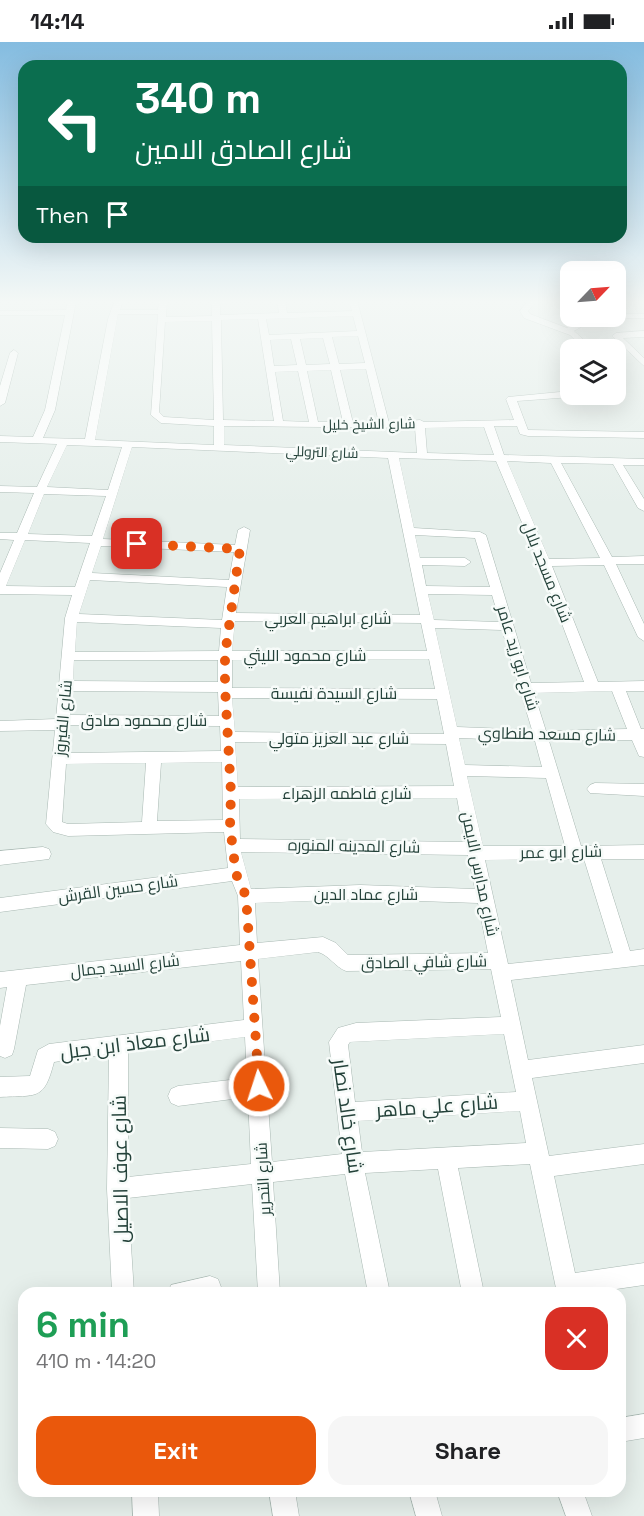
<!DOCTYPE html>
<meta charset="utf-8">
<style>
body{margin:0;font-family:"Space Grotesk",Cairo,sans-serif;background:#f6f6f6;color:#202124;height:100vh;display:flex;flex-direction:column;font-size:22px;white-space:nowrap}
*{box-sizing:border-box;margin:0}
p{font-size:20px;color:#757577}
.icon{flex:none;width:33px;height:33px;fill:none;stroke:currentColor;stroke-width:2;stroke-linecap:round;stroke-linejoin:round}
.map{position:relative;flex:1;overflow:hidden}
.side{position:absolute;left:18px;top:1245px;width:608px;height:210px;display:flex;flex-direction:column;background:#fff;border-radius:18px;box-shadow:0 6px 24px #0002}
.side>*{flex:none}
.top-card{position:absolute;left:18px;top:18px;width:609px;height:183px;border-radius:18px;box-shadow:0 6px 24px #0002;background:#0b6e4f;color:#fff;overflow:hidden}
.needle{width:39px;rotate:65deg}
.controls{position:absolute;left:560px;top:219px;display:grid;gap:12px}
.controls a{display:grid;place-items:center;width:66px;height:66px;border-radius:12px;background:#fff;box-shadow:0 6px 24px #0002;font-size:30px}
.pin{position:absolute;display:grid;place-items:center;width:51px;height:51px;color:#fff;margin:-26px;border-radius:12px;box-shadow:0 3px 9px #0006}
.me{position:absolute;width:66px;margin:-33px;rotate:356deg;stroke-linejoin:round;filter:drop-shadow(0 0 4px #0008)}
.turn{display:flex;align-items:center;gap:21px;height:126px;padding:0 18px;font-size:27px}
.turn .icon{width:78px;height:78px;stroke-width:2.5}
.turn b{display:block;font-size:42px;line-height:51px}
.then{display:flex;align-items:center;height:57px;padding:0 18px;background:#0003;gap:12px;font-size:22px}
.round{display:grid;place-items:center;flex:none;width:63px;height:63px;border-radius:18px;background:#f6f6f6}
.overview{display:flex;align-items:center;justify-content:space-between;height:102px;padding:0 18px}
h1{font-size:36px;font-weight:700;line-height:45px;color:#1e9e55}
.primary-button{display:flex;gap:12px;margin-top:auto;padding:12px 18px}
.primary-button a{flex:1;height:69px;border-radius:18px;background:#ea580c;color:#fff;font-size:24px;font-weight:700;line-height:69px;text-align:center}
.primary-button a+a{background:#f6f6f6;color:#202124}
.status{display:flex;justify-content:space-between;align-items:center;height:42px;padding:0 30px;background:#fff;direction:ltr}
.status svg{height:16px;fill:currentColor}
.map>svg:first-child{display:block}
</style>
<div class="status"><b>14:14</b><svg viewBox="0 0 49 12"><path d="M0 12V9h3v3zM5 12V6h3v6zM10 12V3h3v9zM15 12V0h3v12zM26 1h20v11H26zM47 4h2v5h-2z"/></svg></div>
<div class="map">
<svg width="644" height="1474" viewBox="0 0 644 1474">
<rect width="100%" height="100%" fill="#e6efeb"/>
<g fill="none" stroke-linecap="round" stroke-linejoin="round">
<g stroke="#a8b8b2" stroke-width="1">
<g id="minor">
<path d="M68,258H76L74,270L55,368L43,396L85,397L108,277L115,258H123L120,268H158L159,258H167L166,275L212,274V258H254L250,260L220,261V273L279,271L277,258H285L287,271L352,269L349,258H357L389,381L420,378L424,380L514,378L506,357L508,355L570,349V352H576L572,355L517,359L528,388L644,390V396L528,394L520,392L517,384H494L504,413L644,417V423H623L644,457V469L638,466L613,422L561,421L612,515L644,514V522H616L644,582V599L638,595L604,523L552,524L598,640L644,639V649H626L641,687H644V715L639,714L632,698L549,699L581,804L644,803V817H601L630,909L644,907V923L511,938L528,1018L644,1003V1021L532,1036L549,1114L644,1102V1122L554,1134L575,1231L644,1221V1243L589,1251H557L530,1122L458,1126L484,1251H462L438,1127L365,1131L390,1251H368L345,1132L273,1140L280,1251H258L252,1142L128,1156L134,1251H112L107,1147L109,1012L54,1020C44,1059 37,1053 0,1055V1035L30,1034L38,1008L49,1002L244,978L241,919L26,943L14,1007L12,1013L5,1016L0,1014V984L7,945L0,946V930L240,903L238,854L232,839L0,870V856L228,826L224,790L68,794L53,790L46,782L55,688L0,689V679L56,677L65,576L72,553L0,552V531L14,498L0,497V491H17L34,451L0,450V444L37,445L57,402L0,400V394L33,395L45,368L65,273H0V269L66,268ZM118,272H158L151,373L161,381L214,384V403L95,398ZM353,274L357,289L269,293L266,277ZM258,277L274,379L223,378L221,278ZM212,279L214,378L164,375L159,370L165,280ZM358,294L365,321L339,322L332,295ZM323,296L330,322L306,323L300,297ZM291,297L297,323L274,324L270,298ZM366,327L379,381H353L340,328ZM331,328L343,380H318L307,329ZM298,329L309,380L283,379L275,330ZM224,384L415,386L417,411L224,403ZM484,385L494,413L427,411L425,386ZM67,403L122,405L108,448L47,445ZM132,405L388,416L420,573L236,571L250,488L244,485L238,488L235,503L103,497ZM399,416L496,419L539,521L584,640L531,641L486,493L480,490L414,486ZM507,419L551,421L600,516L549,517ZM44,452L106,454L92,494L28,492ZM415,493L475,496L490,545L426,544L422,523L465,524L471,520L465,516H420ZM25,498L90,501L75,545L6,544ZM101,504L234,510L229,538L92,531ZM90,538L227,545L222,578L79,572ZM428,552L492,553L500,580L434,578ZM235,579L421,581L427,609H232ZM77,580L221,586L219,609L75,610ZM435,586L502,588L532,688L457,685ZM429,617L435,647L232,646V618ZM74,618H218V640L73,639ZM72,649L218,650L219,674L70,673ZM612,649L627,687L546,689L534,651ZM232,656L437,657L444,692L235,690ZM69,683L220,684L221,709L67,711ZM459,696L535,699L542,725L465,723ZM235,700L446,702L454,744L238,745ZM222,720L223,778L157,779L161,721ZM146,721L142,780L68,782L62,780L66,722ZM467,734L546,736L565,804H483ZM457,756L465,800L240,797L239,757ZM241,810L468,813L475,847L360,843L251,847ZM584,817L613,911L508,922L485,818ZM360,857L478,861L488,911L348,913L336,901L323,895L257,901L255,861ZM318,910C329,913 335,925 346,929L491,927L501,975L356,981L338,986L329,1000L342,1112L272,1120L267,1048L269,1044L266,1038L258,917ZM504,992L516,1050L355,1060L348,1003L350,1000ZM245,995L247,1036L178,1044L171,1047L168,1054L171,1061L178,1064L248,1055L251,1122L128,1135V1010ZM520,1069L526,1101L362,1110L358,1079Z"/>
<polygon points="529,258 537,258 528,269 530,272 567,286 589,274 600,274 574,289 595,308 585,308 570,293 524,276 520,269"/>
<polygon points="615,272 644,272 644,276 612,276"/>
<polygon points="644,289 644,295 623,296 644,316 644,324 612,294 616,291"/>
<polygon points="14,308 18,311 5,361 0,364 0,344 10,311"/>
<polygon points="570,325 570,338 563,332"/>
<polygon points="595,741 644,742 644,754 590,751 587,747 590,743"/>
<polygon points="43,805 49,807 51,812 49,817 0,823 0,809"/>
<polygon points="0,1086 48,1087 55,1090 58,1097 55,1104 48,1107 0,1106"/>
<polygon points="210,1234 218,1237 221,1245 219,1251 168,1251 171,1243"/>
<polygon points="644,1372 644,1396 620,1400 620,1376"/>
<polygon points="132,1449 158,1449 159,1474 133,1474"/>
<polygon points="269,1449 295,1449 299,1474 273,1474"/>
<polygon points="409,1449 435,1449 442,1474 416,1474"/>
<polygon points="557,1449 583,1449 592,1474 566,1474"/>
</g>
</g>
<use href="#minor" fill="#fff" fill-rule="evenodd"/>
</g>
<linearGradient id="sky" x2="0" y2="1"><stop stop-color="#84bce0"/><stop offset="0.56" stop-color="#f4f8f6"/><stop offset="1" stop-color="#f4f8f6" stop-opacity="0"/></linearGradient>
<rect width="644" height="464" fill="url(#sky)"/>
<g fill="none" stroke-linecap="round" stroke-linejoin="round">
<polyline stroke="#ea580c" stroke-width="10" stroke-dasharray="0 18" points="137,502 240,507 225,613 225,645 231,751 230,784 236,832 246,854 259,1044"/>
</g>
<g text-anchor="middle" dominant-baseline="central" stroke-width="5" stroke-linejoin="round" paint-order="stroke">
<g font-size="14" fill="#24423a" stroke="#f7fbf9">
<text transform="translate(369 382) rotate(-1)">شارع الشيخ خليل</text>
<text transform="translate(322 410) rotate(2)">شارع التروللي</text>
</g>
<g font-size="16" fill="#24423a" stroke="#f7fbf9">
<text transform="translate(547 530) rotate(68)">شارع مسجد بلال</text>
<text x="328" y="576">شارع ابراهيم العربي</text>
<text x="305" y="613">شارع محمود الليثي</text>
<text transform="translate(518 616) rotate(73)">شارع ابو زيد عامر</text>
<text x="334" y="651">شارع السيدة نفيسة</text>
<text transform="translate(63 676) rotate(-85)">شارع الفيروز</text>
<text x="144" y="678">شارع محمود صادق</text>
<text transform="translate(547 692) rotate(1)">شارع مسعد طنطاوي</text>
<text x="339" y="696">شارع عبد العزيز متولي</text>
<text x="347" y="751">شارع فاطمه الزهراء</text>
<text transform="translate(354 804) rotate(1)">شارع المدينه المنوره</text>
<text transform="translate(561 810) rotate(-1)">شارع ابو عمر</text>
<text transform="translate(480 832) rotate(78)">شارع مدارس الايمن</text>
<text transform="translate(118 847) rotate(-8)">شارع حسين القرش</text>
<text x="366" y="852">شارع عماد الدين</text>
<text transform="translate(424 920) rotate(-1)">شارع شافي الصادق</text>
<text transform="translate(125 924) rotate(-6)">شارع السيد جمال</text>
<text transform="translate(263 1137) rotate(-93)">شارع التحرير</text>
</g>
<g font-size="20" fill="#24423a" stroke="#f7fbf9">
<text transform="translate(135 1001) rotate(-7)">شارع معاذ ابن جبل</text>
<text transform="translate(437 1064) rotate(-4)">شارع علي ماهر</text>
<text transform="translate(348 1074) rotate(82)">شارع خالد نصار</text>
<text transform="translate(120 1127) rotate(-91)">شارع عوف الاصيل</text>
</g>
</g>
</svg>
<div class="controls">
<a><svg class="needle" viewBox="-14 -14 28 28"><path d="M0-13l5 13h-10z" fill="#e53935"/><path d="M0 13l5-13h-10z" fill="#757577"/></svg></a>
<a><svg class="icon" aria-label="layers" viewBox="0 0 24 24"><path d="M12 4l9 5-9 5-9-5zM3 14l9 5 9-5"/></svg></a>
</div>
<div class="pin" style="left:137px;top:502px;background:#d93025"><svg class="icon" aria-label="arrive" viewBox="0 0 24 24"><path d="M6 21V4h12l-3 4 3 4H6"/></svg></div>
<svg class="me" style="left:259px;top:1044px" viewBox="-20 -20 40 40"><circle r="17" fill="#ea580c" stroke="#fff" stroke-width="3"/><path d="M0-11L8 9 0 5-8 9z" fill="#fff"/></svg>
<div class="top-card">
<div class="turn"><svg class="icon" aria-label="left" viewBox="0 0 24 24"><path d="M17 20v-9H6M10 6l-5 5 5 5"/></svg><div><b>340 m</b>شارع الصادق الامين</div></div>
<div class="then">Then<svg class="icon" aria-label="arrive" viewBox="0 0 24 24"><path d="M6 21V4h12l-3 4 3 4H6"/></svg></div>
</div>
<section class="side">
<div class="overview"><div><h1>6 min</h1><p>410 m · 14:20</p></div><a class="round" style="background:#d93025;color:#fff"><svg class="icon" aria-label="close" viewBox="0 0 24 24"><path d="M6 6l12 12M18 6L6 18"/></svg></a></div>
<div class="primary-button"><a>Exit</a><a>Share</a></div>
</section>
</div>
